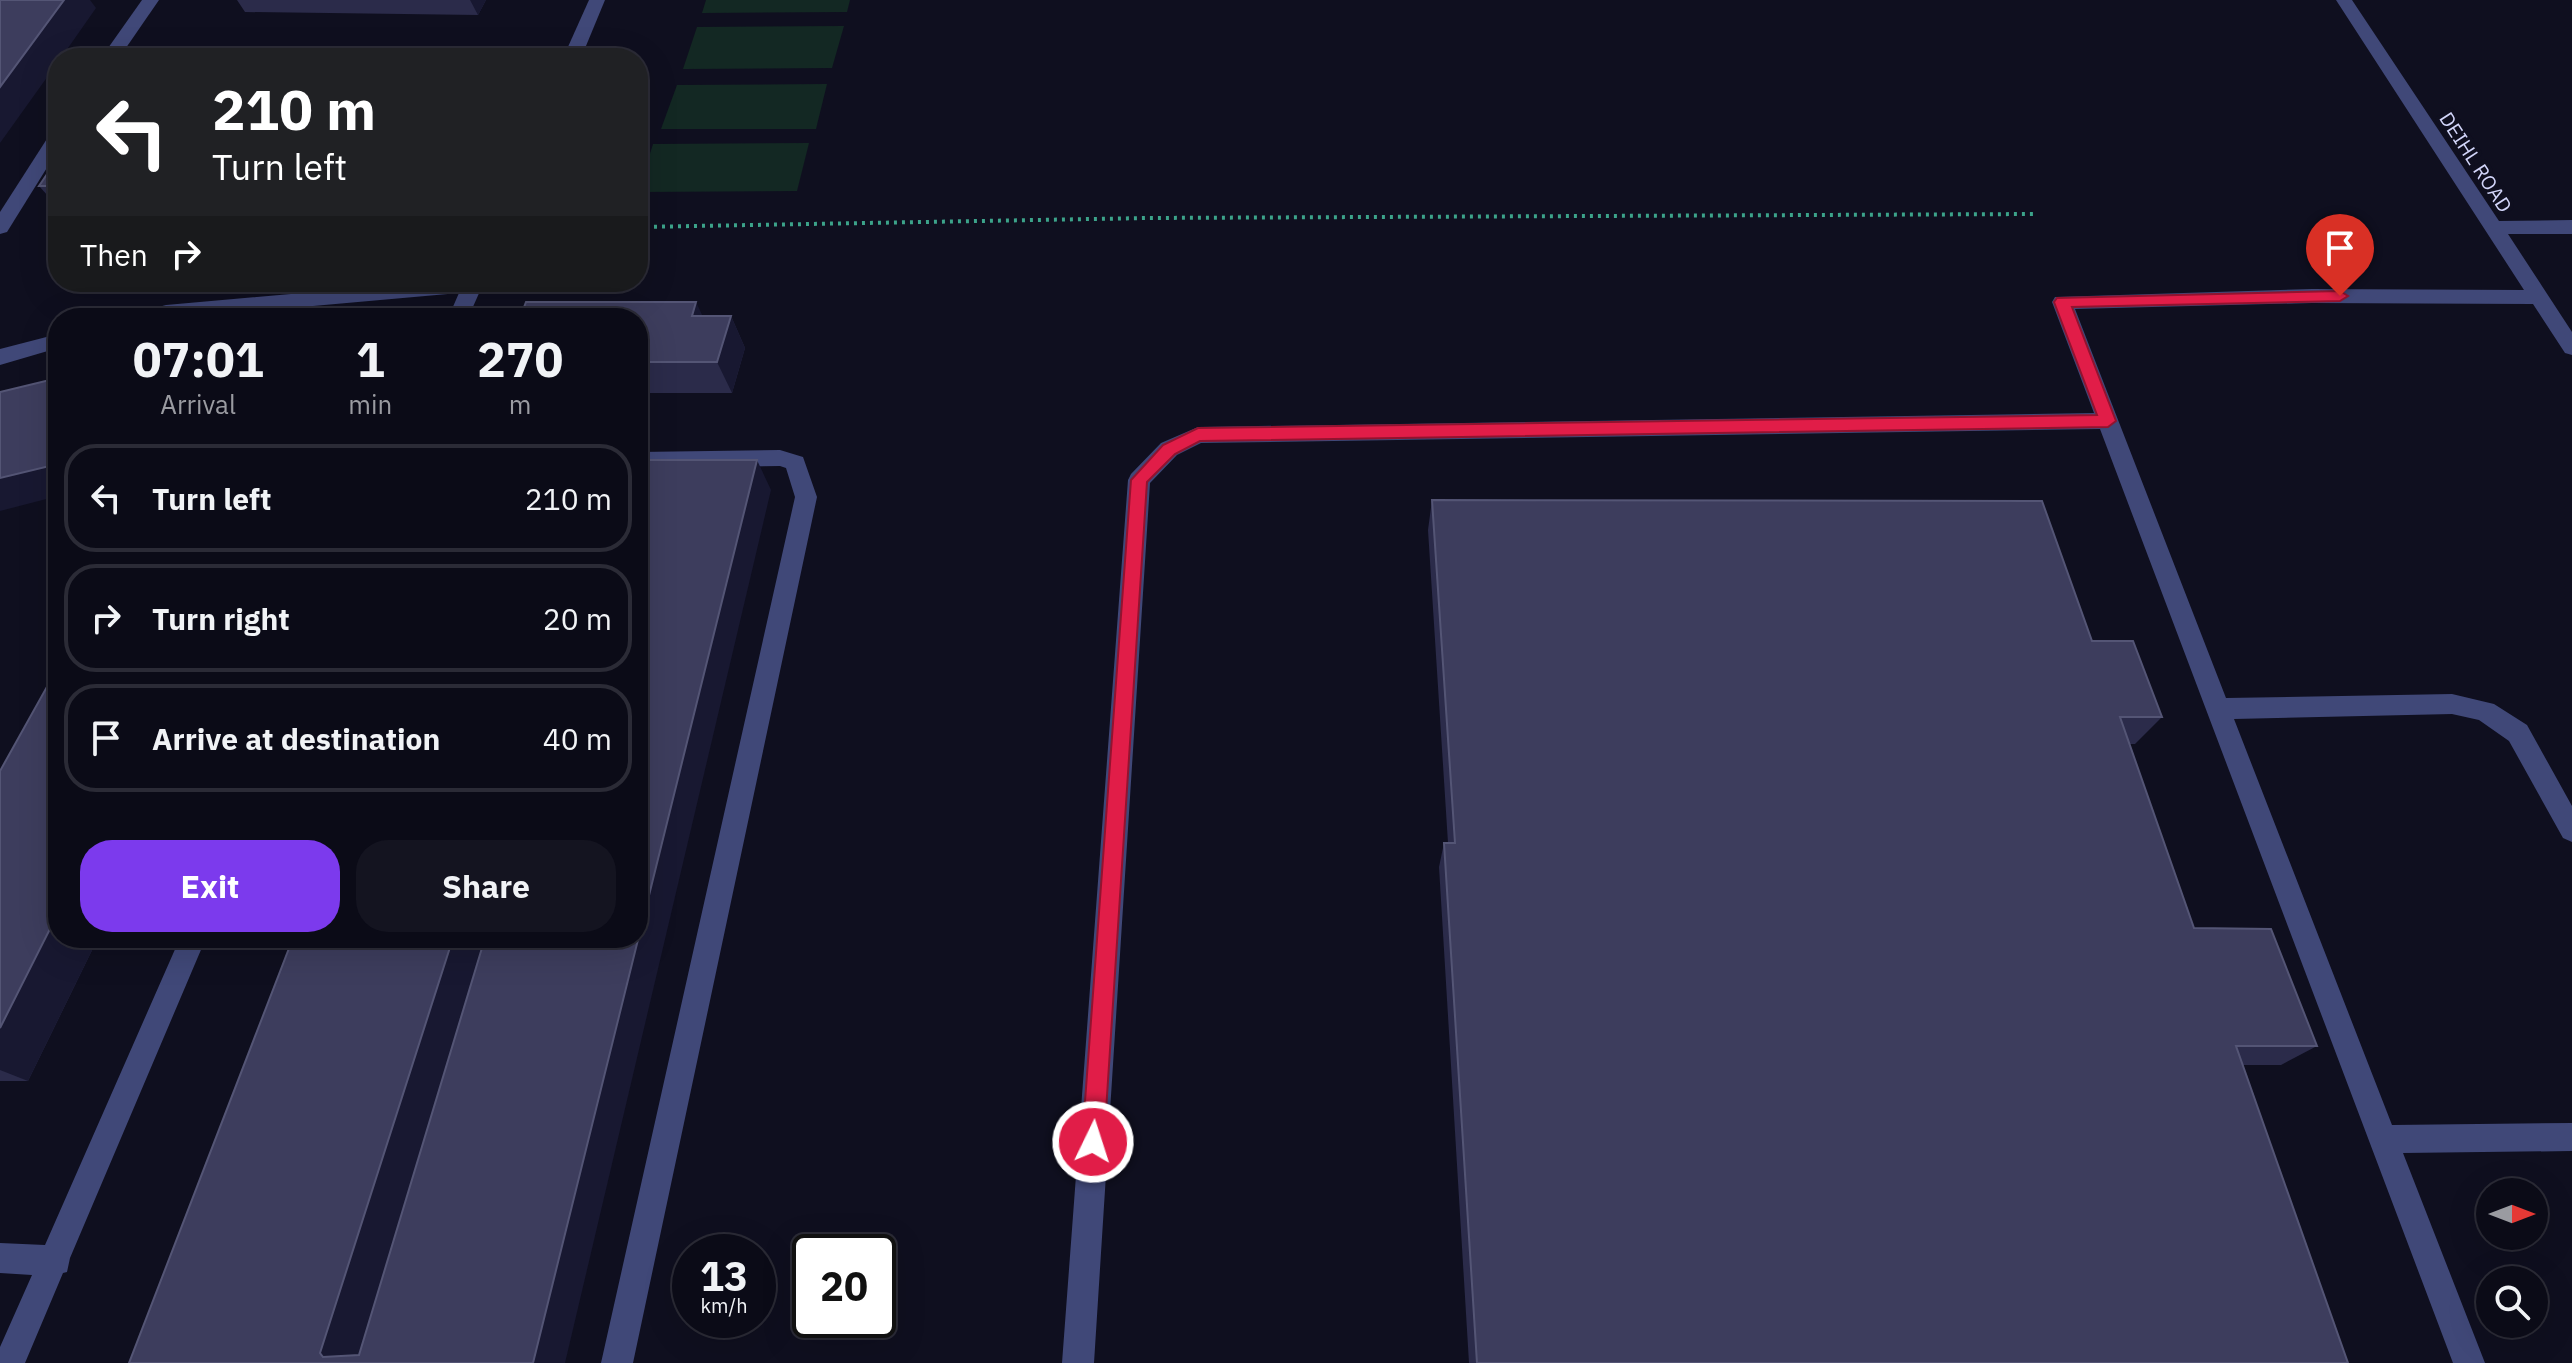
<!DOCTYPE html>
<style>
body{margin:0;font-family:"IBM Plex Sans",sans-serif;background:#141420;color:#f1f3f6;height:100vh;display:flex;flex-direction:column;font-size:30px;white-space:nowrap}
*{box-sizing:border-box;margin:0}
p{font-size:26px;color:#9a9ba1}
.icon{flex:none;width:44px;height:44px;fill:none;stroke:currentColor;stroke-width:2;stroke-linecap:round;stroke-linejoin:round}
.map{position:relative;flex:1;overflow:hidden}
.panel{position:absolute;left:48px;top:308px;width:600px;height:640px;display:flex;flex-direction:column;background:#0b0b17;border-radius:32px;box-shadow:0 8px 32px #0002,0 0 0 2px #2b2b36}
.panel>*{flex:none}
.top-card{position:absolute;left:48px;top:48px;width:600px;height:244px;border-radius:32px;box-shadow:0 8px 32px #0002,0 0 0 2px #2b2b36;background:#202124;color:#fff;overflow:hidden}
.needle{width:52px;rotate:90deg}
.fabs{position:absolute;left:2476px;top:1178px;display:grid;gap:16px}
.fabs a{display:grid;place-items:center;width:72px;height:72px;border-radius:50%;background:#0b0b17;box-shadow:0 8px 32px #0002,0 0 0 2px #2b2b36;font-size:40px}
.speed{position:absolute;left:672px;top:1234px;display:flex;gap:16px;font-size:40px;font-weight:700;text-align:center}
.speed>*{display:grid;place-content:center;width:104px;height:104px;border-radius:50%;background:#0b0b17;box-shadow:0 8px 32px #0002,0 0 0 2px #2b2b36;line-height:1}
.speed small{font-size:20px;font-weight:400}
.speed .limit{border:4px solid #111;border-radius:12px;background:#fff;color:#111}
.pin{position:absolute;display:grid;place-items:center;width:68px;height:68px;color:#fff;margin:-82px -34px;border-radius:50% 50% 50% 0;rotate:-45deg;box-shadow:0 0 8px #0007}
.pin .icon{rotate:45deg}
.me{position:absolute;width:88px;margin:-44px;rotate:4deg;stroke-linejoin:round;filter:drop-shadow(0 0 6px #0008)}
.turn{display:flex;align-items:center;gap:28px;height:168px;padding:0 32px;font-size:36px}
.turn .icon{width:104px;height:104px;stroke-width:2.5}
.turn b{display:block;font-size:56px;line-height:68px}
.then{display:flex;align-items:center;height:76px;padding:0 32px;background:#0003;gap:16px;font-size:30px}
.eta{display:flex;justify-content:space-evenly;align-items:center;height:136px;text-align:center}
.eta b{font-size:48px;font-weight:700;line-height:56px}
.button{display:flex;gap:16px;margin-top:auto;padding:16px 32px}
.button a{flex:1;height:92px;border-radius:32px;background:#7c3aed;color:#fff;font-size:32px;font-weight:700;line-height:92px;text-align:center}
.button a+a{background:#141420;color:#f1f3f6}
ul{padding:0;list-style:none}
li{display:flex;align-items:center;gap:24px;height:108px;margin:0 16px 12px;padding:0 16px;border:4px solid #2b2b36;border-radius:32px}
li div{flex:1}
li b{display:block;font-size:30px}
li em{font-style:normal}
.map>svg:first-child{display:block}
</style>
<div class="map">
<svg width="2572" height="1363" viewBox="0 0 2572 1363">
<rect width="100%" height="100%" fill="#0f0f1f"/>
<g fill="#132823">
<polygon points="706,0 850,0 847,12 702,13"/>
<polygon points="844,26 832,68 683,69 697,27"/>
<polygon points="827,84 816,129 661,129 677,85"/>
<polygon points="809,143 797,191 638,192 653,144"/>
</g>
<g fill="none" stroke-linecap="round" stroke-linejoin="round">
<polyline stroke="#3ca38a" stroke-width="4" stroke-dasharray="3 5" stroke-linecap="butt" points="638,227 1149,218 2034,214"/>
<g fill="#404878" fill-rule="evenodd">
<polygon points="142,0 159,0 119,58 101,58"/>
<polygon points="589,0 605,0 581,58 563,58"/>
<polygon points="2336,0 2352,0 2499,221 2572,220 2572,234 2508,234 2572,332 2572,355 2565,353 2533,304 2312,303 2075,309 2226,698 2452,694 2494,704 2527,725 2572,806 2572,842 2563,838 2509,741 2479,720 2452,714 2234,719 2392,1125 2572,1123 2572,1151 2403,1153 2485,1363 2453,1363 2100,429 1201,443 1177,455 1150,483 1094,1363 1062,1363 1128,480 1131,474 1161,443 1198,427 2094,413 2052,302 2055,297 2312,289 2524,290"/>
<polygon points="58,129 58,150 7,232 0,234 0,212 52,131"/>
<polygon points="427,282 484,282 468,318 448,318 459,293 179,318 133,318 136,313 166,305"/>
<polygon points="58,334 58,348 0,365 0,349"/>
<polygon points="780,450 803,457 817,497 633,1363 601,1363 795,497 786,468 780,466 638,468 638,452"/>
<polygon points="180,938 206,938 70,1258 67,1272 63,1273 25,1363 0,1363 0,1347 32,1275 0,1273 0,1243 45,1245"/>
</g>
</g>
<g fill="#2b2b4a">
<polygon points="237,0 486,0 478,15 245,12"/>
<polygon points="58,158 58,207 39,186"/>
<polygon points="703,316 731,316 745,348 732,393 638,393 638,318"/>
<polygon points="1432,500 2092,641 2162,717 2135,744 2129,744 2194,928 2317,1046 2281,1065 2243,1065 2348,1363 1469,1363 1439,867 1444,843 1448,843 1428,530"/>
<polygon points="0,771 58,938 98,938 28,1081 0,1081"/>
</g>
<g fill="#181831">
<polygon points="52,0 90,0 96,8 61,58 58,58 58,62 0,143 0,87"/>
<polygon points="470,0 486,0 478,15"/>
<polygon points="696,302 711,334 692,316"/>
<polygon points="731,316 745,348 732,393 717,362"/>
<polygon points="757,460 771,490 565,1363 533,1363"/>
<polygon points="58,464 58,496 0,511 0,478"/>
<polygon points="58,913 58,938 98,938 28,1081 0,1070 0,1028"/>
<polygon points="453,938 487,938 357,1362 323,1357 320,1353"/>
</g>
<g fill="#3d3d5d" stroke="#545575" stroke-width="2">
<polygon points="0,0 64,0 0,87"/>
<polygon points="58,158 58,186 39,186"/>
<polygon points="526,302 696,302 692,316 731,316 717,362 638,362 638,318 520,318"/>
<polygon points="58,378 58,464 0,478 0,392"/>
<polygon points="638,460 757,460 533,1363 129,1363 293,938 453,938 320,1353 323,1357 359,1355 485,938 638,938"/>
<polygon points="1432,500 2042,501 2092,641 2133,641 2162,717 2120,717 2194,928 2271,929 2317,1046 2236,1046 2348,1363 1477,1363 1444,843 1455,843"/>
<polygon points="58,667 58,913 0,1028 0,771"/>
</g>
<polygon fill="#e11d48" stroke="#92132f" stroke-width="2" points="2340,291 2348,296 2340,301 2072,307 2116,421 2108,427 1200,441 1175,454 1147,482 1104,1142 1101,1150 1093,1153 1086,1150 1082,1142 1131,480 1163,445 1198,428 2097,415 2054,302 2057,298"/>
<g text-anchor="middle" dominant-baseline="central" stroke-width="8" stroke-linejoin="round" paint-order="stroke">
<g font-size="20" fill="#d2d5f9" stroke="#0f0f1f">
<text transform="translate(2476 162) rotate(57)">DEIHL ROAD</text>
</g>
</g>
</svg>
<div class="fabs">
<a><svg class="needle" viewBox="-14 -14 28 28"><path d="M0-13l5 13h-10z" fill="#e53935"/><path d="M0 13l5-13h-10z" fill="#9a9ba1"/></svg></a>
<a><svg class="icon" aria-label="search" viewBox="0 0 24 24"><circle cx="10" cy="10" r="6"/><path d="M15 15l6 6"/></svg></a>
</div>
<div class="speed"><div>13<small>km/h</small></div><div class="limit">20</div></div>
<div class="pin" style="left:2340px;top:296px;background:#d93025"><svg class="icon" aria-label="arrive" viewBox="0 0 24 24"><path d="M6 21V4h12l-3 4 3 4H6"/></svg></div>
<svg class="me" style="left:1093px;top:1142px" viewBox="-20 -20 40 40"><circle r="17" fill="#e11d48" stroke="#fff" stroke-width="3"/><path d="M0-11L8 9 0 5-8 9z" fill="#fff"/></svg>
<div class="top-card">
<div class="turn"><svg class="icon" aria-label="left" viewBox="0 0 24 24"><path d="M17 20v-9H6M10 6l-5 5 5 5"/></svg><div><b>210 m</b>Turn left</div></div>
<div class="then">Then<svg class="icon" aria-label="right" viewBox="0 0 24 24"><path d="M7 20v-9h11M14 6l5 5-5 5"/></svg></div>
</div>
<section class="panel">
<div class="eta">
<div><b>07:01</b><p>Arrival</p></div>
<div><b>1</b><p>min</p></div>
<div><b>270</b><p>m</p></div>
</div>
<ul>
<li><svg class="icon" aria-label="left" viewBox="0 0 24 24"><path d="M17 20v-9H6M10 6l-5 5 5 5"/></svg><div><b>Turn left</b></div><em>210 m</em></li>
<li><svg class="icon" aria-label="right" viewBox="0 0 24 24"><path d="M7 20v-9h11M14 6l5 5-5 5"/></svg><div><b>Turn right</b></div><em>20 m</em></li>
<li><svg class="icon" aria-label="arrive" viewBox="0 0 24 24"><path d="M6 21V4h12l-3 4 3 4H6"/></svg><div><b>Arrive at destination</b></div><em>40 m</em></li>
</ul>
<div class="button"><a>Exit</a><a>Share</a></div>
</section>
</div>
